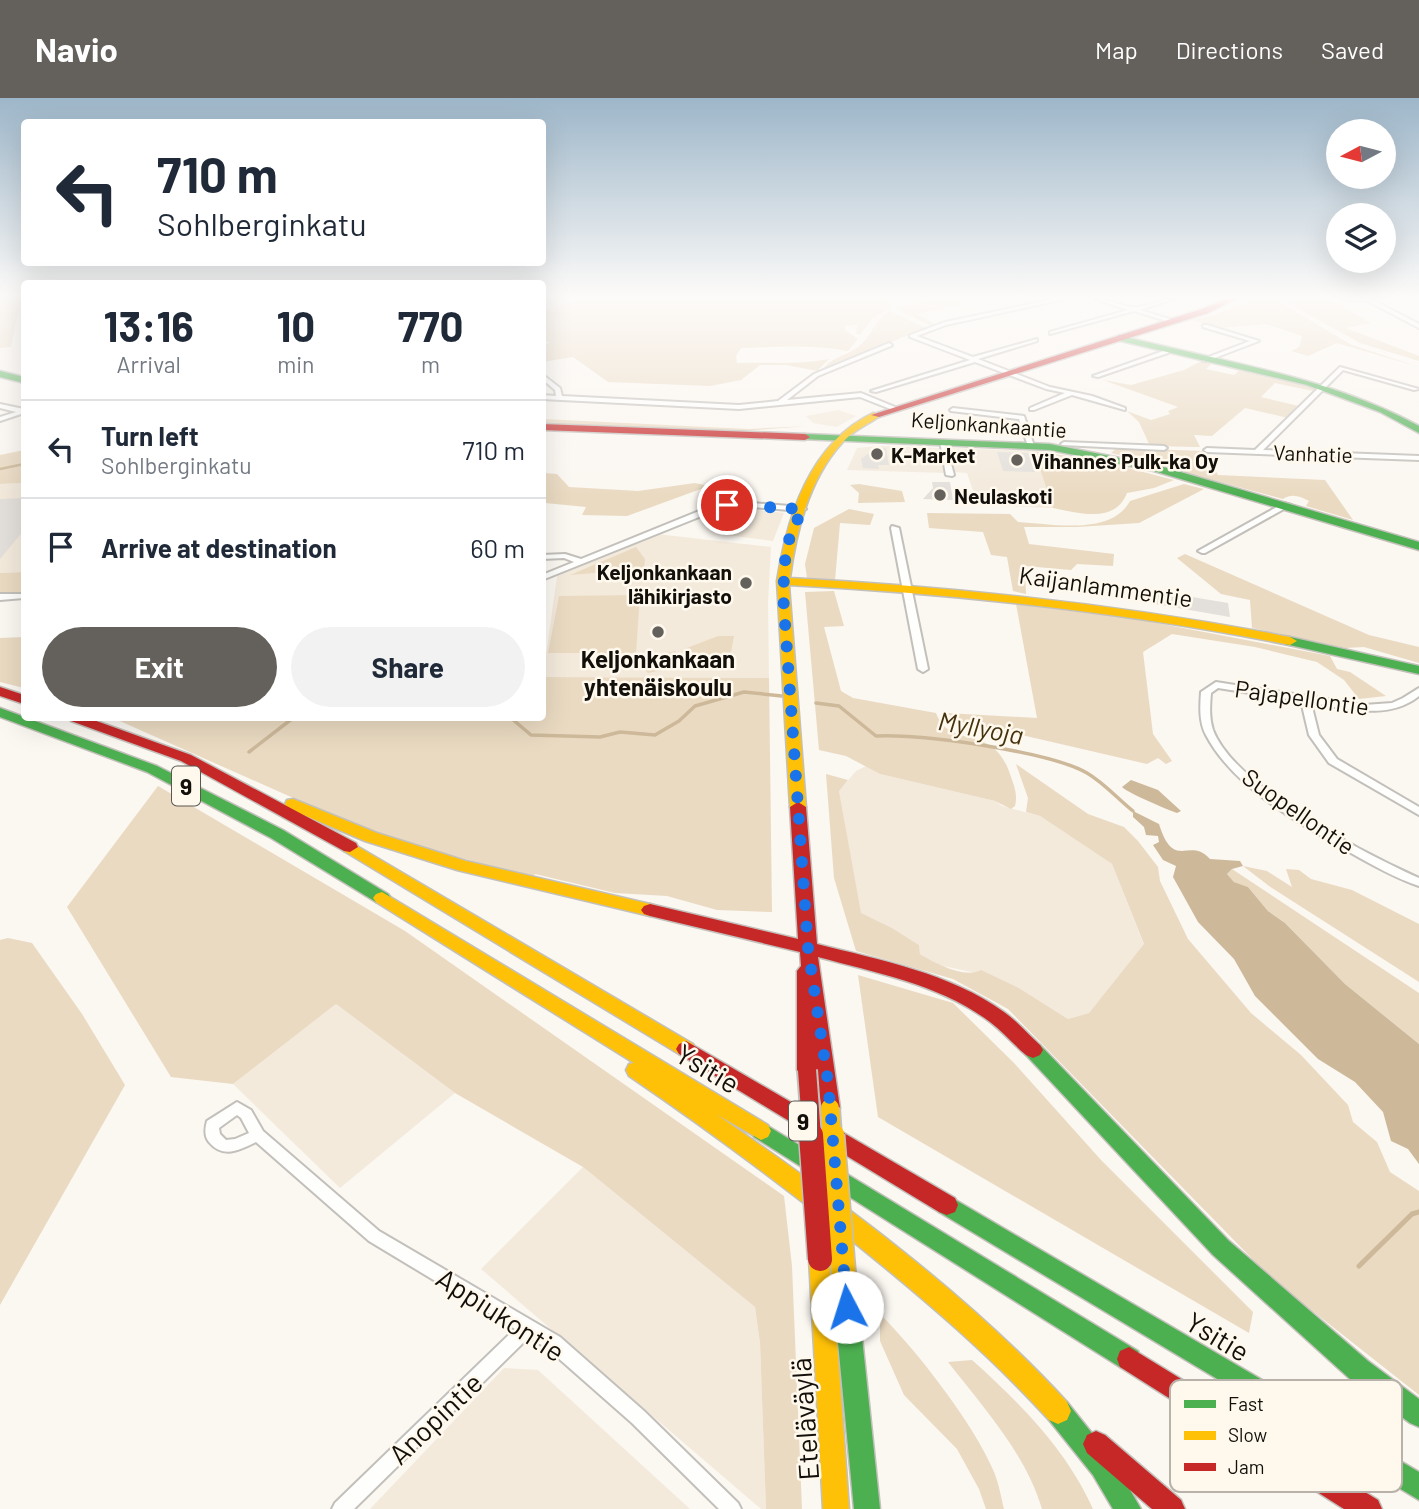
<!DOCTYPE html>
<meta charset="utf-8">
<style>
body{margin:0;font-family:Barlow,sans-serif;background:#f2f2f3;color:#1f2937;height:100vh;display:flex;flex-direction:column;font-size:26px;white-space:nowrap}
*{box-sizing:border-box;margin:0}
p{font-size:23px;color:#747a83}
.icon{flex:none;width:38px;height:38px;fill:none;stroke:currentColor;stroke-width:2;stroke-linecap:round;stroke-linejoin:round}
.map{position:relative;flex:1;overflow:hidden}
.panel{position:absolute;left:21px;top:182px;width:525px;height:441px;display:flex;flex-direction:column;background:#fff;border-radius:7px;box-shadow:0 7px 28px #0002}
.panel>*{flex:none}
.banner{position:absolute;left:21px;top:21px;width:525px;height:147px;border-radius:7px;box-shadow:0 7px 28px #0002;background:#fff;color:#1f2937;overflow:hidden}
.needle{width:46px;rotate:263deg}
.tools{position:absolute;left:1326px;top:21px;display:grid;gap:14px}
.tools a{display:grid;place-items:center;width:70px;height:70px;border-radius:50%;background:#fff;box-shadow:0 7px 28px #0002;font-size:35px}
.pin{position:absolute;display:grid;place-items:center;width:60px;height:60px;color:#fff;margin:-30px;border:4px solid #fff;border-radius:50%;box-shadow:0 2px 7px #0007}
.me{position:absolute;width:77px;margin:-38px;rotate:355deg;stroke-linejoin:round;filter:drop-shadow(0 0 5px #0008)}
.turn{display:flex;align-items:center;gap:24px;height:147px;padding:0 21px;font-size:32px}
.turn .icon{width:91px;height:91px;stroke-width:2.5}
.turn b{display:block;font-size:49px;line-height:60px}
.eta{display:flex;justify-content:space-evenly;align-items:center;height:119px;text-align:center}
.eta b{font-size:42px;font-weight:700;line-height:49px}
.action{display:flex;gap:14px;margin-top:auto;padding:14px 21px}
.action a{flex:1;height:80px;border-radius:42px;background:#64615c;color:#fff;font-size:28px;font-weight:700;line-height:80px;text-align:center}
.action a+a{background:#f2f2f3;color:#1f2937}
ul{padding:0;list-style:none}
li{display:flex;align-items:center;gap:21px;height:98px;padding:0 21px;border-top:2px solid #e0e1e3}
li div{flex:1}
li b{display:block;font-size:26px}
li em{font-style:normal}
header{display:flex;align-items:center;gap:42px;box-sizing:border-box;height:98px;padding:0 35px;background:#64615c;color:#fff}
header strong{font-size:33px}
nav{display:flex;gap:38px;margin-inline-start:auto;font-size:24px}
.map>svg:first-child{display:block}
</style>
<header>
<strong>Navio</strong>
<nav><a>Map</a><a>Directions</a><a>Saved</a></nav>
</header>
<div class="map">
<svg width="1419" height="1411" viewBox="0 0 1419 1411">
<rect width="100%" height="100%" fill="#fbf7f1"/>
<g fill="#f3eadc">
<polygon points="839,312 856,318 837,329 813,325 806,318"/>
<polygon points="879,348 940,350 946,375 847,372 857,350"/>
<polygon points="949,350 1034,353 1053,410 978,407 967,375 955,374"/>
<polygon points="24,385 24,474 0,475 0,386"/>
<polygon points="734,409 784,415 773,443 718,436 721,427 712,413"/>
<polygon points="657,436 771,449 768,505 769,580 543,579 557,478"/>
<polygon points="866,668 880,676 995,703 1002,708 1040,718 1112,766 1144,847 1089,915 1068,921 1019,890 981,873 976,875 939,867 920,856 919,847 892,830 860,815 839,693 856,673"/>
<polygon points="336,906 455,995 340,1090 233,986"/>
<polygon points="583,1069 755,1209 760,1245 766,1411 761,1411 481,1171"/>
<polygon points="504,1270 538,1272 690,1411 370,1411"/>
</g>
<g fill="#eadac2">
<polygon points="0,200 24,200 24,213 18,214 11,249 0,250"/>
<path d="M592,200H890L889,211L873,220L860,237L856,235L857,227L845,228V232L858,241L848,253C811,246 777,249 741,250L736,258L737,265C768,264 799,267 829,261L817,273L786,267H760L741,282L710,288L608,284L573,259L543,264V247L549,245L543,240V212Z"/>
<polygon points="938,200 989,200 917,216 936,227 931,228 898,212 898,209"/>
<polygon points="1256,200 1272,200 1352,247 1419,269 1337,245 1308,258 1291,253 1299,249 1302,238 1266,226 1218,230 1192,222 1215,217"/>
<polygon points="1279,200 1326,200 1371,225 1346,230 1419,258 1419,263 1360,245"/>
<path d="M891,213L925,230L822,273C829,260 846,258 858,249C872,239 874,221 891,213Z"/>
<polygon points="1201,263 1212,265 1206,271 1234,277 1239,273 1220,267 1317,289 1313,293 1275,285 1261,299 1299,308 1288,320 1245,310 1212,338 1194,337 1200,349 1150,348 1139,324 1127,313 1151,322 1170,316 1168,313 1178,309 1103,282 1131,287 1184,272"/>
<polygon points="543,321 749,331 809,328 744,333 543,327"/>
<path d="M1117,350L1204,353L1218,377L1325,382L1353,422L1306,408L1309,403C1300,398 1292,395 1283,401L1111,355Z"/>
<polygon points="24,352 24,385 0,386 0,357"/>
<path d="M1034,353L1103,363L1113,371L1120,368L1174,382L1154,390L1127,395C1115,426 1079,415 1053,410Z"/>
<polygon points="543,375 557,376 569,389 638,393 695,385 709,388 627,418 582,417 586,409 545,405 545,415 543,415"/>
<polygon points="859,386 902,393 905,404 858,405 859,395 850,387"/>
<path d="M1184,386L1204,391L1139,425L1077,429H1024L1029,446L1114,456L1113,468L1077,466L1071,472L1025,468L1026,496L1013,493L1007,459L991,457L983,434L929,430L927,415L1010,416L1018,424C1053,426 1111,438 1130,403Z"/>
<polygon points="849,411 874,416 870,427 840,425 835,482 807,480 805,466 814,430"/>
<polygon points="636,449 645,461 644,471 570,477"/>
<polygon points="1185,456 1369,537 1419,549 1419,565 1364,549 1345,550 1252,530 1250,502 1221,496 1177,460"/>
<polygon points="24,474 24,495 0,496 0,475"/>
<path d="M834,493L844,528L824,529L841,593L853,600L936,615C950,653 992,623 1010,676C1014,688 1018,696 1015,708L1011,711L995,703L880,676L846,658L819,652L805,494Z"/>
<polygon points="640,497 636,555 548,555 559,498"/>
<polygon points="1016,506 1136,521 1330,558 1337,571 1350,574 1386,598 1359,601 1344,582 1317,564 1255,549 1172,536 1143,554 1153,636 1172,663 1166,666 1158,660 1147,666 1026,638 976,632 946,615 1037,620"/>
<path d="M718,538H734L730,560C712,567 704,569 686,560L684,551Z"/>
<polygon points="24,539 24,590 0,584 0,540"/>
<polygon points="675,553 681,561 676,564 676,569 648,575 638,564"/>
<polygon points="543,579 769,580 772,814 717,812 667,798 615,795 535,776 532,780 405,744 345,723 113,620 542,620"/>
<path d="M1016,666L1088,716L1124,729L1138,743L1158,769L1160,783L1188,841L1251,915L1301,957L1348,1007L1353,1024L1377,1044L1390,1074L1419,1093V1297L1272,1181L1008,911L953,881L856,853L834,780L826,676L848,682L839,693L861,815L892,830L919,847L920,856C935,865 964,881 981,872L1019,890L1068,921L1089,915L1144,846L1112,766L1040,718L1026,714L1028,700Z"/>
<polygon points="158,688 405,833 784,1098 792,1168 802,1411 766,1411 760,1245 755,1209 583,1069 455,995 336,906 233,986 171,979 67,809"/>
<polygon points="1243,768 1267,773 1292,789 1286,771 1299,772 1311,781 1352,792 1419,826 1419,884 1269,788"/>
<polygon points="1232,771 1419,895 1419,946 1345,886 1285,825 1268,813 1248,789 1234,784 1227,776"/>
<polygon points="8,840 32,845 82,916 125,987 0,1207 0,842"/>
<polygon points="858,877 953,905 1014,965 1101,1062 1253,1214 1249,1235 878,1019"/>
<path d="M880,1216C917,1253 974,1326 994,1374C999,1386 1001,1399 1004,1411H986L979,1391L957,1351L904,1297L880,1243Z"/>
<path d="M972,1262C1020,1305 1067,1352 1093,1411H1042C1026,1356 983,1309 948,1264Z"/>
</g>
<g fill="#cdb99a">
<path d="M1131,682L1158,692L1181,713L1177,715C1168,712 1126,694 1122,689Z"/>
<path d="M1133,713L1159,726C1174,774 1189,738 1210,761L1240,763L1243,768L1232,771L1227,776L1234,784L1248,789L1268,813L1285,825L1345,886L1419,946V1066L1408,1051L1391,1043L1383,1014L1355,984L1318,961L1255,898L1234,861L1198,824L1173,779L1176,768L1163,762L1153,747L1159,744L1158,738L1146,737L1144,729L1133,719Z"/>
</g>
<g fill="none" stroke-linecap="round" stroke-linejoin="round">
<polyline stroke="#cdb99a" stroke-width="2.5" points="0,371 24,366"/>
<g stroke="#cdb99a" stroke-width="3.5">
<path d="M816,605L839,608L876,638C919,635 1051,654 1087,675C1104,685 1118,701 1133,713"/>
<polyline points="511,620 531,637 600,639 620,634 655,637 679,623 695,608 744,594 782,598"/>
<polyline points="249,654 293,620"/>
</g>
<polyline stroke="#cdb99a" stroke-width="5" points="1359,1168 1412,1116 1419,1114"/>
</g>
<g fill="#e3dfda">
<polygon points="876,350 886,350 889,367 878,367 879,371 863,370 861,361"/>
<polygon points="997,354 1028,355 1035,374 1003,373"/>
<polygon points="932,384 950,384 953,402 923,401 933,390"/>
<polygon points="24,400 24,432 0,461 0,401"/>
<polygon points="1156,493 1228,505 1230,519 1155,506"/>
</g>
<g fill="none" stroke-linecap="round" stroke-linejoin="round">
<g stroke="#c3c0bb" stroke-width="4">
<g id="street">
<polygon points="1059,200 1070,200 946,227 917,238 973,259 1037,241 1037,243 978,261 1050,289 1092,298 1125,310 1125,312 1072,297 1034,312 1030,312 1030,310 1065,295 1046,291 975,264 876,294 871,293 970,262 910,239 910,237 945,224"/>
<path d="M1092,200C1106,200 1117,207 1131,209C1144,211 1162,200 1176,200L1140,212L1176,223L1173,225L1134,213L1050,236V234L1128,212Z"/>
<polygon points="1362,200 1369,200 1419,226 1419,230"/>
<polygon points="1203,227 1207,227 1259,243 1207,263 1203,263 1203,261 1250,243 1203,229"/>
<polygon points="889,245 892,247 891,248 818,278 787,302 861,295 895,309 895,311 893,312 860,299 739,311 542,301 542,297 556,298 555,292 542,281 542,276 560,290 562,298 739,307 778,303 814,276"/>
<polygon points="1166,252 1169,254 1168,255 1098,279 1093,278"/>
<polygon points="1340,269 1419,291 1414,292 1343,272 1263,352 1419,358 1419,362 1207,354 1204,352 1207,350 1255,352"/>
<polygon points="0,306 24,311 24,315 0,323 0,319 16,314 0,310"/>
<polygon points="953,310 1024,318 1034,348 1031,350 1028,348 1019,321 951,313 950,312"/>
<polygon points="940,343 945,344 954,377 952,378 946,377"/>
<polygon points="1064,344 1164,348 1167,350 1164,352 1062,347 1061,346"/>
<polygon points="739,404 802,409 806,411 802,413 739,408 719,411 542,482 542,477 574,464 564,460 542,461 542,457 565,456 581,461 714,407"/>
<polygon points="1284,405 1291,407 1205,455 1202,455 1198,453"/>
<polygon points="892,428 899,430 928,571 923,574 918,571 891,430"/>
<polygon points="0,496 24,496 24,500 0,502"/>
<path d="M1216,584L1364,607L1392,605L1403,600L1419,590V598C1388,623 1346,610 1311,605L1319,637L1337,661L1419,709V717L1329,665L1309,637L1301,603L1218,590L1211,595C1210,607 1209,620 1213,632C1234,688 1365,756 1419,780V788C1395,780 1372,767 1351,755C1301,727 1233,689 1206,637C1199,624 1200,608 1201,594Z"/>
<path d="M237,1004L251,1012L263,1033L379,1133L560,1239L644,1313L738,1405L741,1411H719L632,1325L548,1251L529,1239L354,1411H332L335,1405L515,1231L369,1143L256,1044C240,1052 223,1061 209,1044C204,1038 205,1030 207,1023ZM237,1017L241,1020L249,1035L235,1041L226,1042L220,1036L219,1030Z"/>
</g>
</g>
<g stroke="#c3c0bb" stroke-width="3">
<g id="fast">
<path d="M1119,237C1221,264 1325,277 1419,328V335L1380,314L1307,287L1116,242L1115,240Z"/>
<polygon points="0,273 24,279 24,285 0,279"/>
<polygon points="805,336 1050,346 1160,368 1419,444 1419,452 1154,373 1050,352 801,341 801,337"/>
<polygon points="1290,539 1419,568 1419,576 1285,546 1285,540"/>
<polygon points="0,610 157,668 283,732 388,796 391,800 388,804 376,804 271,740 147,674 0,619"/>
<polygon points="1033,944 1040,947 1229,1143 1368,1263 1419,1301 1419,1329 1410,1325 1350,1281 1213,1157 1026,957 1023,952 1026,947"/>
<polygon points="761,1024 1138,1253 1141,1261 1138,1269 1129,1273 1120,1269 754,1039 751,1033 754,1027"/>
<polygon points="947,1097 1419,1374 1419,1402 939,1114 936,1107 939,1100"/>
<polygon points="844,1171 852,1174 856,1182 880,1411 854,1411 832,1182 836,1174"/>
<polygon points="1058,1300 1067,1304 1111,1359 1141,1411 1113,1411 1093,1377 1049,1322 1045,1313 1049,1304"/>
</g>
</g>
<g stroke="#c3c0bb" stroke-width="3">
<g id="slow">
<path d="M873,315L881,317C868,327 853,332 842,345C809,381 796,433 790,480C958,489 1124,507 1290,539L1297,543L1290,547C1124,514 958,496 789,487L806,709L804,713H792L790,709L777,483C787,418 810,345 873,315Z"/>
<polygon points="293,701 377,735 466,763 650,806 656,808 659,812 656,816 650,818 457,772 365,743 287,710 285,706 287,702"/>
<polygon points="350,744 693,946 696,951 693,956 686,959 679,956 344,753 342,749 344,745"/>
<path d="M382,794L768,1027L771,1033L768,1039L761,1042L716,1016C839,1102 965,1193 1067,1304L1071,1313L1067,1322L1058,1326L1049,1322C990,1257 924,1201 856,1146C782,1087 707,1031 629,978L626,972L629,966L634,965L376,804L373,800L376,796Z"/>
<polygon points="820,1151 828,1154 831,1161 849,1411 823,1411 809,1161 812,1154"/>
</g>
</g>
<g stroke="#c3c0bb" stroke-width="3">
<g id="jam">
<polygon points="1227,200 1238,200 1208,215 879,319 871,317 1202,211"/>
<polygon points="542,326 805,336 810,339 805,342 542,332"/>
<polygon points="0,589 24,597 24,606 0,598"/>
<polygon points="69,620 88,620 191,657 356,745 358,749 350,754 344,753 181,663 71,623"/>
<path d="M798,704L806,709L817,846C880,862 950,875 1004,914C1017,923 1028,936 1040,947L1043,952L1040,957L1033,960L1026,957C1014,947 1003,934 990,924C941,887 877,875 818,859L840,1010L837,1016L830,1018L823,1016L815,975L807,980L800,978L797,972V873L801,868L800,854L650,818L644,816L641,812L644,808L650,806L798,841L790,709Z"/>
<polygon points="686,943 955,1100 958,1107 955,1114 947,1117 939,1114 679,956 676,951 679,946"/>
<polygon points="1129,1249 1378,1402 1382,1411 1344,1411 1120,1269 1117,1261 1120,1253"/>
<polygon points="1096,1333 1105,1337 1181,1402 1185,1411 1152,1411 1087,1355 1083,1346 1087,1337"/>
</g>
</g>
<use href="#street" fill="#fefefd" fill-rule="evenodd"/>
<use href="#fast" fill="#4caf50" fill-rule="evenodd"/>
<use href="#slow" fill="#ffc107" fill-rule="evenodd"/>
<use href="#jam" fill="#c62828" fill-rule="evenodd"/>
<g stroke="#c3c0bb" stroke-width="22" stroke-linecap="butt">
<polyline id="slow-bridge-far1" points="830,1010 832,1039"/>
</g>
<g stroke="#c3c0bb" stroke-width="27" stroke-linecap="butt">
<polyline id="slow-bridge" points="832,1037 844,1182"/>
</g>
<g stroke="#c3c0bb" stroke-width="22" stroke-linecap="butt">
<polyline id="jam-bridge-far1" points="807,972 812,1039"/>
</g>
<g stroke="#c3c0bb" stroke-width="27" stroke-linecap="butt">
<polyline id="jam-bridge" points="811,1037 820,1161"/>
</g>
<use href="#slow-bridge-far1" stroke="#ffc107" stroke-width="18"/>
<use href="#slow-bridge" stroke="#ffc107" stroke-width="24"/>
<use href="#jam-bridge-far1" stroke="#c62828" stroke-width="18"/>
<use href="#jam-bridge" stroke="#c62828" stroke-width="24"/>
</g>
<linearGradient id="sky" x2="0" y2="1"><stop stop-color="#9db6c9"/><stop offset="0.5" stop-color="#fdfbf9"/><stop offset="1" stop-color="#fdfbf9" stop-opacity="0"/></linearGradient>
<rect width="1419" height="398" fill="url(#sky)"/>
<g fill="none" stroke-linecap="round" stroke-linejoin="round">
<polyline stroke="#1a73e8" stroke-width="12" stroke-dasharray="0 21.6" points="727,407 802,411 786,449 783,496 808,850 828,984 847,1209"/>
</g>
<g fill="#64615c" stroke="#fff8ed" stroke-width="2.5">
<circle cx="877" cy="356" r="7"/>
<circle cx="1017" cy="362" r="7"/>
<circle cx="940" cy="397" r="7"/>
<circle cx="746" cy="485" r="7"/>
<circle cx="658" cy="534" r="7"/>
</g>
<g text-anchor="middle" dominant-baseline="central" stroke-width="5" stroke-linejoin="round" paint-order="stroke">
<g font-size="21" fill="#13100c" stroke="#fff8ed">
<text transform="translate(989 326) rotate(4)">Keljonkankaantie</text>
<text transform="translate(1313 355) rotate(2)">Vanhatie</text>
</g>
<g font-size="21" font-weight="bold" fill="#13100c" stroke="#fff8ed" text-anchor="start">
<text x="891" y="356">K-Market</text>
<text x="1031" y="362">Vihannes Pulk-ka Oy</text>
<text x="954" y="397">Neulaskoti</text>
<text x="732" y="473" text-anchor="end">Keljonkankaan<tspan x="732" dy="24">lähikirjasto</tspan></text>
</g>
<g fill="#fff8ed" stroke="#5a5650" stroke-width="2">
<rect x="172" y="668.5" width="28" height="39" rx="5"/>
<rect x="789" y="1003.5" width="28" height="39" rx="5"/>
</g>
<g font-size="23" font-weight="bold" fill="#13100c">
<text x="186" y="688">9</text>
<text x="803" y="1023">9</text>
</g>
<g font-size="24" fill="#13100c" stroke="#fff8ed">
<text transform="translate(1106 488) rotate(8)">Kaijanlammentie</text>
<text transform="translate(1302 599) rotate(8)">Pajapellontie</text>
<text transform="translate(1299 713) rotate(35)">Suopellontie</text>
</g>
<g font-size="24" font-weight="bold" fill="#13100c" stroke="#fff8ed">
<text x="658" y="560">Keljonkankaan<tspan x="658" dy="28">yhtenäiskoulu</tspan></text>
</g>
<g font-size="26" font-style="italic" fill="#44310d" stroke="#fff8ed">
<text transform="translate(981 629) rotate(10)">Myllyoja</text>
</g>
<g font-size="28" fill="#13100c" stroke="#fff8ed">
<text transform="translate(708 970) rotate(31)">Ysitie</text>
<text transform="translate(501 1216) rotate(33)">Appiukontie</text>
<text transform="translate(1218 1238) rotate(31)">Ysitie</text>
<text transform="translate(435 1320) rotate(-44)">Anopintie</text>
<text transform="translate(804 1321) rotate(-94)">Eteläväylä</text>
</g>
</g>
<rect x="1170" y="1282" width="232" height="112" rx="10" fill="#fff8ed" stroke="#b8b2aa" stroke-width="2"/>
<rect x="1184" y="1302" width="32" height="8" fill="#4caf50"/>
<rect x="1184" y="1333" width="32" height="9" fill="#ffc107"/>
<rect x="1184" y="1365" width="32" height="8" fill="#c62828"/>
<g font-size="19" fill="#13100c">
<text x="1228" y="1313">Fast</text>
<text x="1228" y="1344">Slow</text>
<text x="1228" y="1376">Jam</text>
</g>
</svg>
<div class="tools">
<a><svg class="needle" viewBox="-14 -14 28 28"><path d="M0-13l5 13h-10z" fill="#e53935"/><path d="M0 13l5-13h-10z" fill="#747a83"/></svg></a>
<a><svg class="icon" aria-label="layers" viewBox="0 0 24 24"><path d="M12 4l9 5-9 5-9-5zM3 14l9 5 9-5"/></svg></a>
</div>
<div class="pin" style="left:727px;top:407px;background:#d93025"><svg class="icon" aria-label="arrive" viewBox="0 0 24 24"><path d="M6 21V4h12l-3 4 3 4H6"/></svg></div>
<svg class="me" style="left:847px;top:1209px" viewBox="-20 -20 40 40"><circle r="19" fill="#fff"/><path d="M0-13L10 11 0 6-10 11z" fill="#1a73e8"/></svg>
<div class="banner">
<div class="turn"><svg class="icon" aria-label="left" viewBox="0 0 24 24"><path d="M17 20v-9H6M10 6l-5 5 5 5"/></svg><div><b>710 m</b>Sohlberginkatu</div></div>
</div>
<section class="panel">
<div class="eta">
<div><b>13:16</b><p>Arrival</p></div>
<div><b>10</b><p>min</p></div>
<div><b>770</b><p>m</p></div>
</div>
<ul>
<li><svg class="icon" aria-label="left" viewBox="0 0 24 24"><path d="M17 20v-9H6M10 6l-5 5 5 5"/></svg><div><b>Turn left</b><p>Sohlberginkatu</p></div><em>710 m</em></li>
<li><svg class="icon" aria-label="arrive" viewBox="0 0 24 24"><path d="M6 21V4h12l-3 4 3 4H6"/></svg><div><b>Arrive at destination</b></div><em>60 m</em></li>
</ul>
<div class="action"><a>Exit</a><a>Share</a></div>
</section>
</div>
